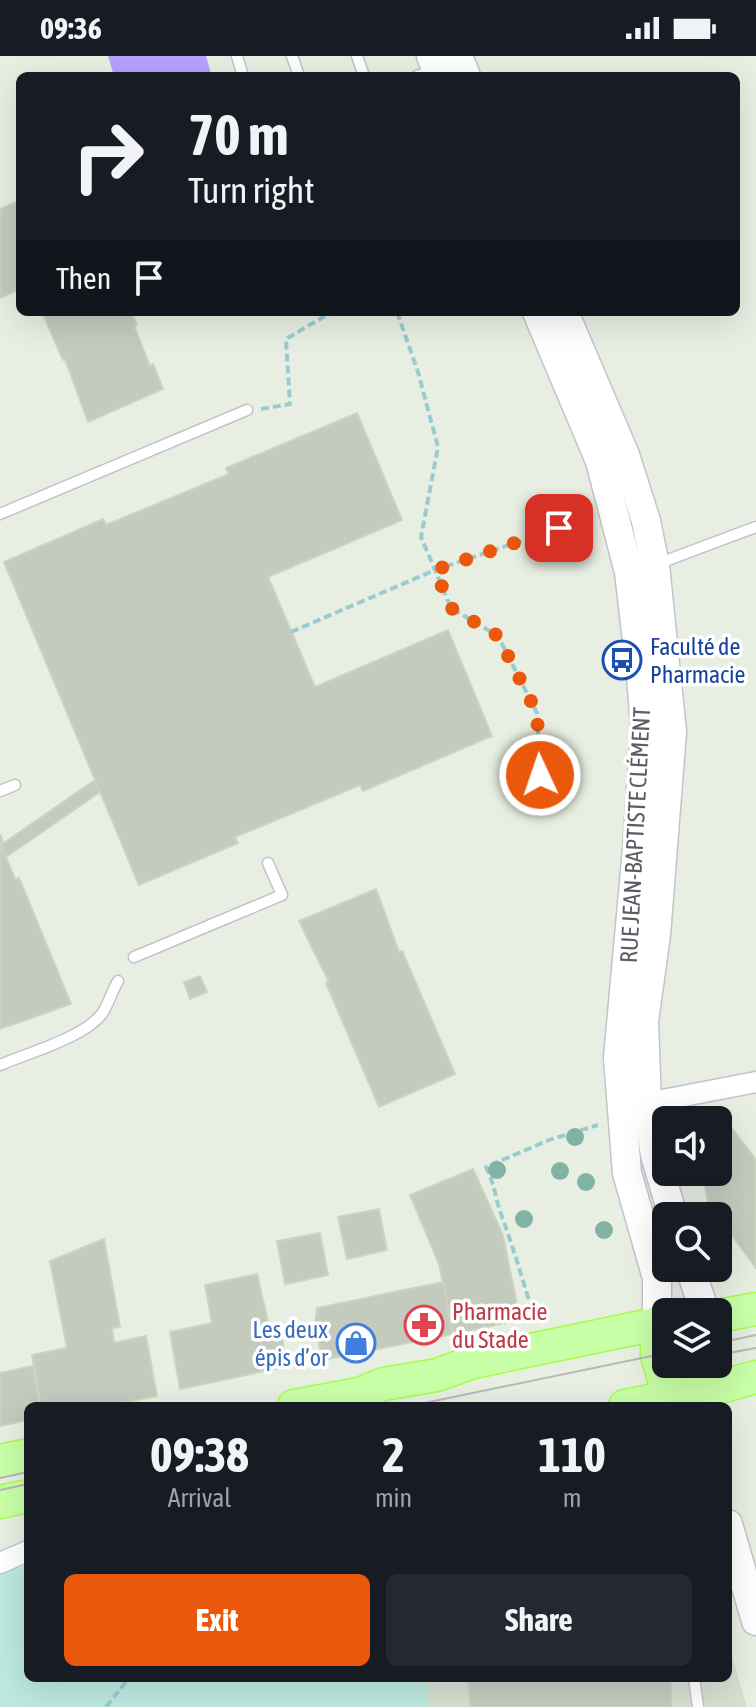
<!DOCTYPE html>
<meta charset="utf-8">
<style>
body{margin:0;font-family:"Asap Condensed",sans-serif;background:#242831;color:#f1f3f6;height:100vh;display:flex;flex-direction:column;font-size:30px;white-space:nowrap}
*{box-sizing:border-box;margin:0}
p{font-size:26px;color:#9ea1a6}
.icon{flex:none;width:44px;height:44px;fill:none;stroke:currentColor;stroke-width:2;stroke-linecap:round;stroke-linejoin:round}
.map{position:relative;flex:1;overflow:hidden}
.side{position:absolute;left:24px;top:1346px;width:708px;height:280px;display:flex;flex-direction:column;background:#171b24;border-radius:12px;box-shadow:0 8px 32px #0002}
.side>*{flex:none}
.top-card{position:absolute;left:16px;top:16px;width:724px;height:244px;border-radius:12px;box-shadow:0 8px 32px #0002;background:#171b24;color:#f1f3f6;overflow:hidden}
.buttons{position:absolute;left:652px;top:1050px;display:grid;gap:16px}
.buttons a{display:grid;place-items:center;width:80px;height:80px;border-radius:12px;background:#171b24;box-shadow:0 8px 32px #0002;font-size:40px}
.pin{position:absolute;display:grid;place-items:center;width:68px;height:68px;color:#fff;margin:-34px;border-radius:16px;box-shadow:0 4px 12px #0006}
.me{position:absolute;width:88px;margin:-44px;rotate:357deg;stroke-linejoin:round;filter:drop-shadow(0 0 6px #0008)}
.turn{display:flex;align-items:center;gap:28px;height:168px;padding:0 40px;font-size:36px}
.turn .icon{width:104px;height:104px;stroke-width:2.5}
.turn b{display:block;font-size:56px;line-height:68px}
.then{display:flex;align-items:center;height:76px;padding:0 40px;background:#0003;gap:16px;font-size:30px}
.eta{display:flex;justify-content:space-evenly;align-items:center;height:136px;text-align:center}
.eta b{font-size:48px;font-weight:700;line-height:56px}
.primary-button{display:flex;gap:16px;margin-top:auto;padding:16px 40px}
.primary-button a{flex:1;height:92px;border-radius:12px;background:#ea580c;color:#fff;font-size:32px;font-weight:700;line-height:92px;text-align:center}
.primary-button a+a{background:#242831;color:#f1f3f6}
.status{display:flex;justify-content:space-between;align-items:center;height:56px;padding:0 40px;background:#171b24;direction:ltr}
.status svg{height:22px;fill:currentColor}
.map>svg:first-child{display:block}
</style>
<div class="status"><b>09:36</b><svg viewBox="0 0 49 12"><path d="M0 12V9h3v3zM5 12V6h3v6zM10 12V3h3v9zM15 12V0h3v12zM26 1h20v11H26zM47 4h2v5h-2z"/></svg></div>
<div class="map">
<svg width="756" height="1651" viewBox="0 0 756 1651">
<rect width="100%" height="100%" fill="#e8efe2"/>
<polygon fill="#d7dfd1" points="728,1586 747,1651 411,1651 420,1622 728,1622"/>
<polygon fill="#bde9df" points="28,1509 28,1622 429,1622 427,1651 0,1651 0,1518"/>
<polygon fill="#b6a2ff" points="108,0 206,0 211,18 114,20"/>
<g fill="#c5cabf" stroke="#cbd4c0" stroke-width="2">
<polygon points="20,144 20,233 0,242 0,153"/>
<polygon points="42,256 131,256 137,269 134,270 150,310 153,308 163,333 88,366 65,303 63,304"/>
<polygon points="357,357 402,464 268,521 315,631 448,574 492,680 363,735 360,729 235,781 238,787 139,829 4,506 103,463 106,469 229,418 226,412"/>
<polygon points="95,724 100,736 6,801 1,789"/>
<polygon points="0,778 3,786 0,787 15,823 19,822 71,948 0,973"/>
<polygon points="376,833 399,896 402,895 455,1018 379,1051 326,927 329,926 299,865"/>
<polygon points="200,920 207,936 190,943 184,926"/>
<polygon points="728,1067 756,1104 756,1212 708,1147 703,1116 718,1116 718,1069"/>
<polygon points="473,1113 503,1179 520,1264 453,1278 439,1208 410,1139"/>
<polygon points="379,1153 387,1194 347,1203 338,1161"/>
<polygon points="320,1177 328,1219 285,1228 277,1185"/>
<polygon points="104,1183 120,1271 112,1272 114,1287 146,1280 157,1340 103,1350 41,1350 32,1299 67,1292 50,1205"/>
<polygon points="257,1218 271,1279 281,1277 286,1306 283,1307 284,1311 180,1333 170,1276 212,1267 205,1229"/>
<polygon points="443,1226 453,1278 327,1303 325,1298 321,1298 315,1268 317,1252"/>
<polygon points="33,1310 40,1350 28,1350 28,1364 0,1370 0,1317"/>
<polygon points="468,1622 671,1622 671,1651 470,1651"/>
</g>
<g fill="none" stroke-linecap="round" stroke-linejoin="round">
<g stroke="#c5c1ca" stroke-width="13">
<g id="service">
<polyline points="237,0 243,20"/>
<polyline points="292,0 299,20"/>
<polyline points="357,0 364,20"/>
<polyline points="417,20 434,14"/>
<polyline points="0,458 247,354"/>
<polyline points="657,508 756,471"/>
<polyline points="0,735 15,729"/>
<polyline points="134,901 282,839 268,807"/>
<path d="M0,1009C28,997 82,982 101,959C107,952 112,935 118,925"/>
<polyline points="694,1622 698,1651"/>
</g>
</g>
<g stroke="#c5c1ca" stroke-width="23">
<g id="minor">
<polyline points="647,1047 756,1026"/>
<polyline points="0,1507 28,1495"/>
</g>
</g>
<g stroke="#c6c2cc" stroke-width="31">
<g id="secondary">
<polyline points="431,0 439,20"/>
<polyline points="458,0 466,20"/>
<polyline points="537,256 600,405 629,516 641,619 645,672 637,793 618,1002 627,1117 657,1222 657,1267"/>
<polyline points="564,256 625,399 646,465 655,509 672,676 656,879 644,965 647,1047 655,1099 673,1160"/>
<polyline points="690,1212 705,1256"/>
<polyline points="728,1468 756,1565"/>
</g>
</g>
<g stroke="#a5fd4d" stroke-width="35">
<g id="primary">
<polyline points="718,1260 756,1253"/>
<polyline points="657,1267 657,1299 669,1340"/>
<polyline points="294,1350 359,1338 384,1328 437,1319 473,1306 666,1266"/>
<polyline points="625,1350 720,1331 756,1321"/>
<polyline points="0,1405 28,1399"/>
<polyline points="0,1446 28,1440"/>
</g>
</g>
<g stroke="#98ccd0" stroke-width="4" stroke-dasharray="8 4" stroke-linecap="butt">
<polyline points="397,256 418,316 438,391 421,481 451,552 498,580 537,657 540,719"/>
<polyline points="261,353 290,348 286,283 325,260 337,256"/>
<polyline points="291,576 435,514 559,472 584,480 591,479"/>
<path d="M535,1266C525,1230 514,1194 501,1158C495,1141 495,1129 486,1111L549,1084L598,1069"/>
<polyline points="106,1651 129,1622"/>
</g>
<use href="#service" stroke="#fff" stroke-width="10"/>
<use href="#minor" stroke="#fff" stroke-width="20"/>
<use href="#secondary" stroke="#fff" stroke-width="28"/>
<use href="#primary" stroke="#c9ffa7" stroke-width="32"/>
<g stroke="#b9b8b9" stroke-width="2">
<polyline points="718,1287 756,1279"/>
<polyline points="718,1299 756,1292"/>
<polyline points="410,1350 666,1297"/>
<polyline points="0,1422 28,1416"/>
<polyline points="0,1434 28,1428"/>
</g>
</g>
<g fill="#81b3a5">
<circle cx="575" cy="1081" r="9"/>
<circle cx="497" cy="1114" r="9"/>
<circle cx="560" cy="1115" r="9"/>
<circle cx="586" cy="1126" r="9"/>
<circle cx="524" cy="1163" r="9"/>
<circle cx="604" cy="1174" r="9"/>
</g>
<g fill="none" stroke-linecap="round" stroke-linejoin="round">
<polyline stroke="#ea580c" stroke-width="14" stroke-dasharray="0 25.2" points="540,719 537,657 498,580 451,552 435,514 559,472"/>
</g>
<defs>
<g id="bus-ring" transform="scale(2)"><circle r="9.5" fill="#fff" stroke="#1a4fb4" stroke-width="1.5"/><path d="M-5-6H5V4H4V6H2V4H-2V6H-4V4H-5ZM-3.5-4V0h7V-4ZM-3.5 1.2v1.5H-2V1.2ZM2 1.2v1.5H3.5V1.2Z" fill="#1a4fb4"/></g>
<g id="pharmacy-ring" transform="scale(2)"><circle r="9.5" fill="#fff" stroke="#e0444e" stroke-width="1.5"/><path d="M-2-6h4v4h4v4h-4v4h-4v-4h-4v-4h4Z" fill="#e0444e"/></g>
<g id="shop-ring" transform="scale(2)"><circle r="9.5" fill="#fff" stroke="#3f7fe0" stroke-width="1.5"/><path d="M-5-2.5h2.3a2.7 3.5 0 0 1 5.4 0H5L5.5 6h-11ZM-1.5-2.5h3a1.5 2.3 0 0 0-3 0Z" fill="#3f7fe0"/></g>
</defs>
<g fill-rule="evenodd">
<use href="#bus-ring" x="622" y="604"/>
<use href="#pharmacy-ring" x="424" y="1269"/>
<use href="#shop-ring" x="356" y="1287"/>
</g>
<g text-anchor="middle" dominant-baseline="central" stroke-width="7" stroke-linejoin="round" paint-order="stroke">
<g font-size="24" fill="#164399" stroke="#fff" text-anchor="start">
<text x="650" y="590">Faculté de<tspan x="650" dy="28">Pharmacie</tspan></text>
</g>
<g font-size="24" fill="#5e5b65" stroke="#fff">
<text transform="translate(635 779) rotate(-87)">RUE JEAN-BAPTISTE CLÉMENT</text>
</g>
<g font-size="24" fill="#be3a42" stroke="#fff" text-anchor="start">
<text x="452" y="1255">Pharmacie<tspan x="452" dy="28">du Stade</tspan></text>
</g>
<g font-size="24" fill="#366cbe" stroke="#fff" text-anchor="end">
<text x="328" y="1273">Les deux<tspan x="328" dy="28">épis d’or</tspan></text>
</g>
</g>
</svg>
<div class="buttons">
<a><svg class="icon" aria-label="sound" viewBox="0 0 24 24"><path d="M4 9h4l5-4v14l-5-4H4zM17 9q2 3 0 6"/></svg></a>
<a><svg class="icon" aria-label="search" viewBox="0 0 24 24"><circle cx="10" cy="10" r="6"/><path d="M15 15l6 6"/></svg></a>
<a><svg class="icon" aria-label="layers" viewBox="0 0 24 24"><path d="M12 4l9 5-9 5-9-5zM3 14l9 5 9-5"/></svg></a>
</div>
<div class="pin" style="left:559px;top:472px;background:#d93025"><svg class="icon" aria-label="arrive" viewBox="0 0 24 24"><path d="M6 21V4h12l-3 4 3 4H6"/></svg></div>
<svg class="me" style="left:540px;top:719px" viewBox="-20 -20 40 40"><circle r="17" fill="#ea580c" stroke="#fff" stroke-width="3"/><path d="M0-11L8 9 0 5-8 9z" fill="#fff"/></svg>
<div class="top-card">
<div class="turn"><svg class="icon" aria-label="right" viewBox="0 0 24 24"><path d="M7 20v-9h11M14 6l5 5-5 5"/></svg><div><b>70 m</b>Turn right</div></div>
<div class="then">Then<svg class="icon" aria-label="arrive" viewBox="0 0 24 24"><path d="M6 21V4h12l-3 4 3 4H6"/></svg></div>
</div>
<section class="side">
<div class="eta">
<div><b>09:38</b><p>Arrival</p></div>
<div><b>2</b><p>min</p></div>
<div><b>110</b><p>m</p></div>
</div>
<div class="primary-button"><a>Exit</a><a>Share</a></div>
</section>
</div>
